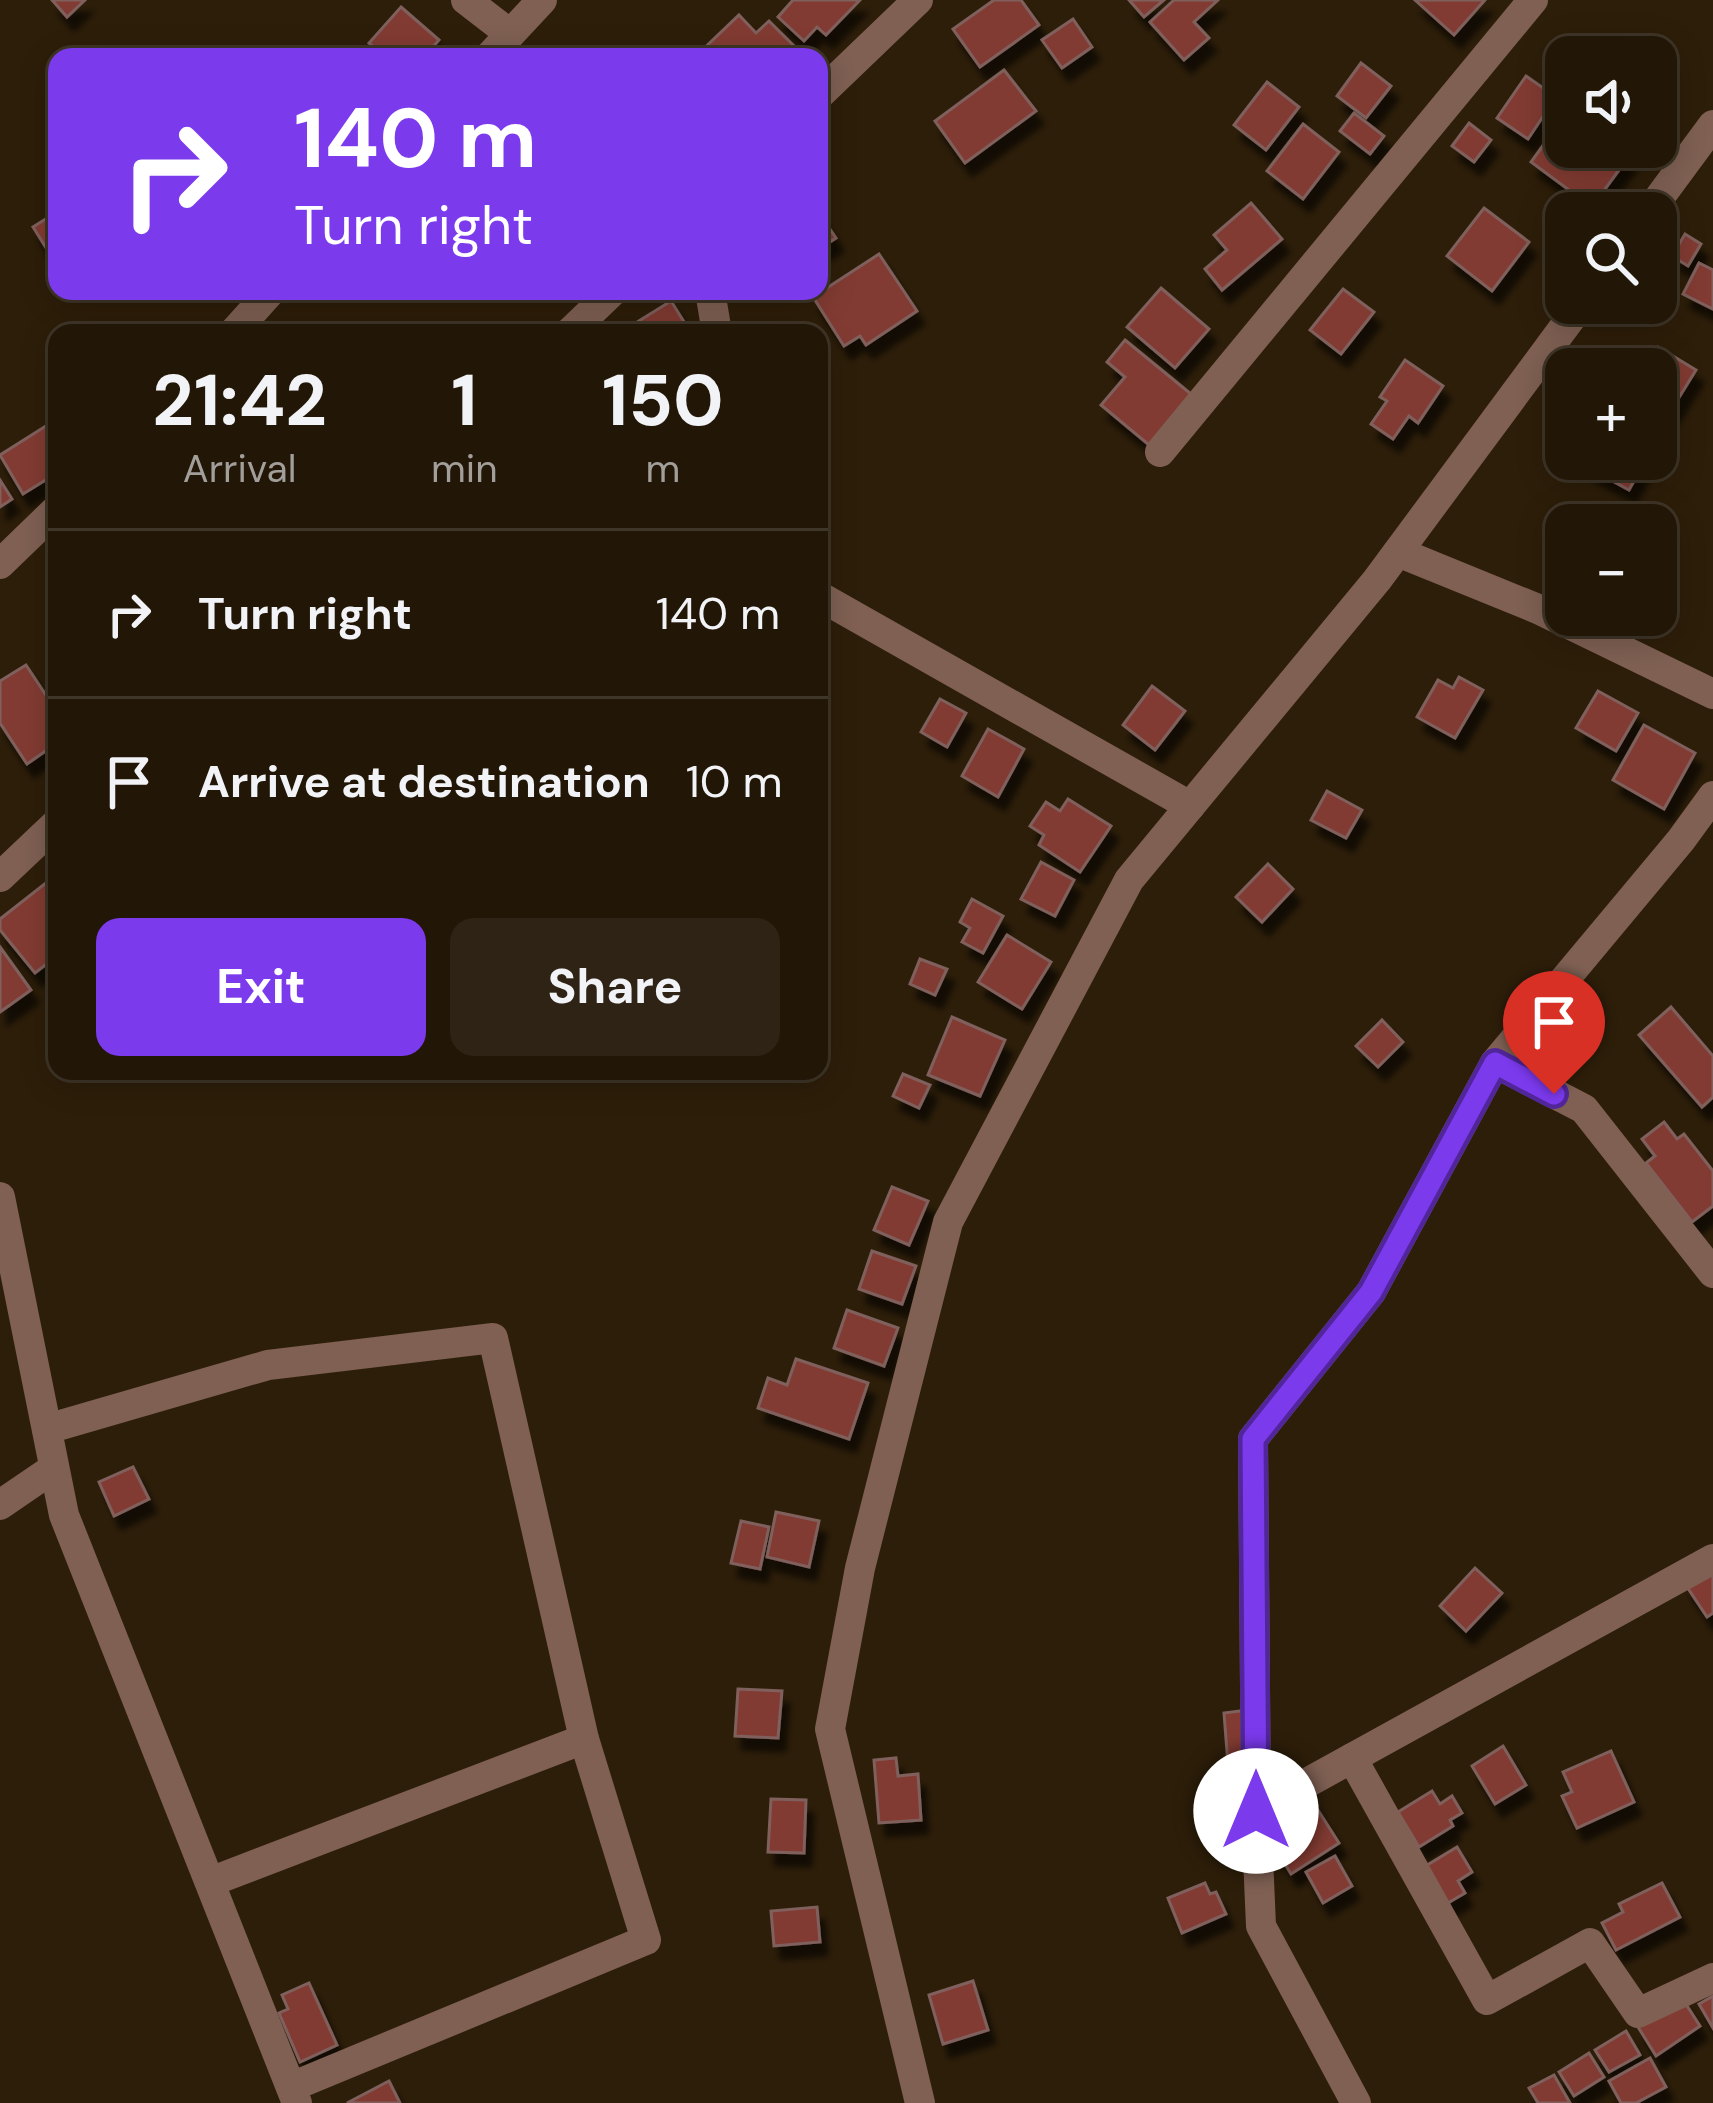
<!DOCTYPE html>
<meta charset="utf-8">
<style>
body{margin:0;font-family:"DM Sans",sans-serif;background:#2e2315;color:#f1f3f6;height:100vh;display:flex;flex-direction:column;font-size:45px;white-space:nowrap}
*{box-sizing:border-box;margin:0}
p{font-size:39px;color:#a29f9b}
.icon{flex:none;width:66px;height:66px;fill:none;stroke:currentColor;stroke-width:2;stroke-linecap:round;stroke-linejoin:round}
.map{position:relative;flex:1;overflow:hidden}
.panel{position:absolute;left:48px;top:324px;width:780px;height:756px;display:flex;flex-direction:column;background:#221607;border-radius:24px;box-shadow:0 6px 30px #0003,0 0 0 3px #3f3528}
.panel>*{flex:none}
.top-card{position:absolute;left:48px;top:48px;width:780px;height:252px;border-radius:24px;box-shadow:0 6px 30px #0003,0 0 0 3px #3f3528;background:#7c3aed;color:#fff;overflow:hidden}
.controls{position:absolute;left:1545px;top:36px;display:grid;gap:24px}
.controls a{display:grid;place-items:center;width:132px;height:132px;border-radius:24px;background:#221607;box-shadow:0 6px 30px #0003,0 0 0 3px #3f3528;font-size:60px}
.pin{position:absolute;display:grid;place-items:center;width:102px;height:102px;color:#fff;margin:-123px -51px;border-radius:50% 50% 50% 0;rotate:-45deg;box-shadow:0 0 12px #0007}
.pin .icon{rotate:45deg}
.me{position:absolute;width:132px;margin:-66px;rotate:0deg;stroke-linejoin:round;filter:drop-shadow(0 0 9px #0008)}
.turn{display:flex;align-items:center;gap:42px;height:252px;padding:0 48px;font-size:54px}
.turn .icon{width:156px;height:156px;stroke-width:2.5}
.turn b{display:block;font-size:84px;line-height:102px}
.eta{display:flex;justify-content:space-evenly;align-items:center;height:204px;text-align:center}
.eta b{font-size:72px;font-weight:700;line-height:84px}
.primary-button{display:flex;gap:24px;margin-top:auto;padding:24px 48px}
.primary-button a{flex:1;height:138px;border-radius:24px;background:#7c3aed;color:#fff;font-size:48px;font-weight:700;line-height:138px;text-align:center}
.primary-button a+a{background:#2e2315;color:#f1f3f6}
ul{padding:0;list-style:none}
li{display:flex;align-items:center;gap:36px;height:168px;padding:0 48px;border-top:3px solid #3f3528}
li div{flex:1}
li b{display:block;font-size:45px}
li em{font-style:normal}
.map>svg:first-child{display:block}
</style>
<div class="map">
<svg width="1713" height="2103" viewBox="0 0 1713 2103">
<defs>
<filter id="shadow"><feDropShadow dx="7" dy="13" stdDeviation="3" flood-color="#0009"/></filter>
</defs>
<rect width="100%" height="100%" fill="#2d1e09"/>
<g fill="#823a33" stroke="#7f605c" stroke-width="3" filter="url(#shadow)">
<polygon points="52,0 85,0 67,17"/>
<polygon points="793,0 860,0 826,35 817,27 804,41 778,17"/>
<polygon points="994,0 1021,0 1039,25 980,67 953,29"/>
<polygon points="1129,0 1164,0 1144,17"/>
<polygon points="1174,0 1218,0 1194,22 1209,38 1184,60 1150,22"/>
<polygon points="1415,0 1485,0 1454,35"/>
<polygon points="401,7 439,40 424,57 385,57 369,43"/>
<polygon points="739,15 756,33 769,21 798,50 790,57 695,57"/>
<polygon points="1073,19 1092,47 1062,68 1042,40"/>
<polygon points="1361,63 1391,86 1366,118 1337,96"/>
<polygon points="1004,70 1036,111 965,163 935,121"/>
<polygon points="1526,76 1556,97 1528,139 1497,118"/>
<polygon points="1267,82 1299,107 1266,150 1234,125"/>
<polygon points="1354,113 1384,136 1370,154 1340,131"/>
<polygon points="1566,114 1566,147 1619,147 1630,155 1592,207 1531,162"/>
<polygon points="1469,123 1491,140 1474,162 1452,146"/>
<polygon points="1303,124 1339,152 1303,199 1267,171"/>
<polygon points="1251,203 1282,239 1222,290 1205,269 1227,250 1214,235"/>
<polygon points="1484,208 1529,242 1492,291 1447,256"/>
<polygon points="57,212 57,245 48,251 33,227"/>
<polygon points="819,213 836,238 819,249"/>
<polygon points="1685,234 1701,244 1688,266 1672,256"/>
<polygon points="879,254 917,311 866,345 860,336 844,346 813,297"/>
<polygon points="1699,263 1713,270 1713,309 1683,294"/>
<polygon points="1161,288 1209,329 1175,368 1127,327"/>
<polygon points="1343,289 1374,312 1341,354 1310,330"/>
<polygon points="671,301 691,333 622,333 621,332"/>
<polygon points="1125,340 1191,394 1149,445 1101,405 1125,377 1107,362"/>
<polygon points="1658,347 1696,370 1670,412 1656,403 1656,369 1645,369"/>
<polygon points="1405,360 1443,386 1418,423 1409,416 1393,439 1371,424 1387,401 1380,397"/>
<polygon points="57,419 57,473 23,494 0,455"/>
<polygon points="1589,459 1646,459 1629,490 1585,466"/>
<polygon points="0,480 12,499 0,507"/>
<polygon points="26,665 57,712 57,743 27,764 0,723 0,681"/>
<polygon points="1459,677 1483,690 1455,738 1417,717 1438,680 1453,688"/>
<polygon points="1152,686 1185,711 1155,750 1123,725"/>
<polygon points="1598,691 1638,713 1616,751 1576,728"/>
<polygon points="940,699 966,713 947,747 921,732"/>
<polygon points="1644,725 1695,753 1664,809 1613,780"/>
<polygon points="988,729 1024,749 998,797 962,776"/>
<polygon points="1327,791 1362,810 1346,838 1311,820"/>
<polygon points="1068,799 1111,826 1080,872 1039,845 1044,835 1030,826 1046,802 1060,811"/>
<polygon points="1041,862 1074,880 1055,916 1021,899"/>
<polygon points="1268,864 1293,889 1262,922 1236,897"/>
<polygon points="47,882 57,895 57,956 35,973 0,930 0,919"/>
<polygon points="972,899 1003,916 983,953 962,942 970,928 960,922"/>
<polygon points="1007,935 1051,962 1022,1009 978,982"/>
<polygon points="0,947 31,990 0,1012"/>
<polygon points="920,959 947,969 935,995 910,984"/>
<polygon points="1671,1007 1713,1056 1713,1097 1702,1107 1639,1035"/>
<polygon points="952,1017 1005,1040 980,1096 928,1075"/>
<polygon points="1382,1020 1403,1042 1378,1067 1356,1046"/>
<polygon points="903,1074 930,1085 919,1108 893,1096"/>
<polygon points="1664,1122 1677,1139 1684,1134 1713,1171 1713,1206 1692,1222 1646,1163 1655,1156 1642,1139"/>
<polygon points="892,1187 928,1201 909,1245 874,1230"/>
<polygon points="872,1251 916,1266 902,1304 859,1289"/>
<polygon points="847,1310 898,1328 884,1366 834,1348"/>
<polygon points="796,1359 868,1383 849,1439 758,1408 768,1378 787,1385"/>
<polygon points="133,1467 149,1499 114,1516 99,1482"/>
<polygon points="776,1512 819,1521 809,1567 767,1557"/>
<polygon points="741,1521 769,1527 760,1569 731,1563"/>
<polygon points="1713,1566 1713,1613 1707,1617 1685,1584"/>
<polygon points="1475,1568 1502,1593 1466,1631 1440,1606"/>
<polygon points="738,1689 782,1691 778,1738 735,1736"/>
<polygon points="1248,1710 1252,1763 1228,1765 1224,1713"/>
<polygon points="1503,1746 1526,1785 1495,1804 1472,1766"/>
<polygon points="1611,1751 1634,1802 1577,1828 1562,1796 1572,1792 1563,1772"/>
<polygon points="896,1758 898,1776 918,1774 921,1820 879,1823 874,1760"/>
<polygon points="1432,1791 1440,1804 1452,1796 1462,1813 1450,1820 1453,1826 1419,1847 1398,1812"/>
<polygon points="1309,1796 1339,1843 1291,1874 1262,1826"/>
<polygon points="771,1799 806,1800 804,1853 768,1852"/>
<polygon points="1457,1847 1472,1872 1458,1881 1465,1893 1441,1907 1419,1870"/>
<polygon points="1335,1856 1352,1886 1323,1903 1306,1872"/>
<polygon points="1205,1883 1210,1894 1216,1892 1226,1914 1182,1933 1168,1898"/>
<polygon points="1662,1883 1680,1917 1616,1950 1602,1923 1623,1912 1619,1904"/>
<polygon points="817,1907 820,1942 774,1946 771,1911"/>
<polygon points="973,1981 988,2030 943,2044 929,1995"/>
<polygon points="309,1983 337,2045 300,2062 279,2013 288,2009 282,1995"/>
<polygon points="1713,1996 1713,2028 1699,2004"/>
<polygon points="1682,1998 1700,2026 1656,2056 1638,2027"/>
<polygon points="1626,2031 1640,2055 1609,2072 1595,2050"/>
<polygon points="1589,2053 1604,2077 1574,2096 1559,2072"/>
<polygon points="1650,2058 1666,2087 1636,2103 1621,2103 1609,2081"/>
<polygon points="1554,2075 1570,2103 1538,2103 1529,2088"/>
<polygon points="389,2081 400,2103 347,2103"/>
</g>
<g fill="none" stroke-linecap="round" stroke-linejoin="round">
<g stroke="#7f6053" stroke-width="30">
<polyline points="466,0 510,34"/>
<polyline points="489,57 542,0"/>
<polyline points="819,95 918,0"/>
<polyline points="1648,213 1713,125"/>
<polyline points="710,291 717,333"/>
<polyline points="233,333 271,291"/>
<polyline points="569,333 613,291"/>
<polyline points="1160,452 1533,0"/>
<polyline points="1398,552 1538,609 1713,694"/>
<polyline points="0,564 57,509"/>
<polyline points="819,596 1190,806"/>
<polyline points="0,877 57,823"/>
<polyline points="1495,1063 1584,1109 1713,1273"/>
<polyline points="0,1197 64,1515 297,2103"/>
<polyline points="47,1429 268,1365 493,1338 584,1739 646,1940 291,2087"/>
<polyline points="0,1505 54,1468"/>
<polyline points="1352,1758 1487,2000 1590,1943 1638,2013 1713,1978"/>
<polyline points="1256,1811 1713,1559"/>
<polyline points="210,1882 584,1739"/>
<polyline points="920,2103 830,1729 860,1568 948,1222 1129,880 1377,580 1582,303"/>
<polyline points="1356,2103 1261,1926 1256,1811 1253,1439 1371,1292 1495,1063 1681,840 1713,796"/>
</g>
</g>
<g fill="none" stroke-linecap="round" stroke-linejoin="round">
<g stroke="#51269a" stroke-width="30">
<polyline id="route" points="1256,1811 1253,1439 1371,1292 1495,1063 1554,1094"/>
</g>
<use href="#route" stroke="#7c3aed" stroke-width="21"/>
</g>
</svg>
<div class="controls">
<a><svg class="icon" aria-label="sound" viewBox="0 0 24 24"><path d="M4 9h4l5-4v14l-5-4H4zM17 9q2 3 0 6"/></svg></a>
<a><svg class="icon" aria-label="search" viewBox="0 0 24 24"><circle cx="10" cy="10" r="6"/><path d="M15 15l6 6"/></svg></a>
<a>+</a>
<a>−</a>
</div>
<div class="pin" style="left:1554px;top:1094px;background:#d93025"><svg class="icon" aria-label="arrive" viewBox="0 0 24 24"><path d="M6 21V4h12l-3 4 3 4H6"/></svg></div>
<svg class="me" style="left:1256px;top:1811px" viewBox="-20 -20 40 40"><circle r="19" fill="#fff"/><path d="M0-13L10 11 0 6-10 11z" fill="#7c3aed"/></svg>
<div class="top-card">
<div class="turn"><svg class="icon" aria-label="right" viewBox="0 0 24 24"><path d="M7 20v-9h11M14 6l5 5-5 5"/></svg><div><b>140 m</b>Turn right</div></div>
</div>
<section class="panel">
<div class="eta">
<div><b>21:42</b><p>Arrival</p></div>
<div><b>1</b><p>min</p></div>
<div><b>150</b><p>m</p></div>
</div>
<ul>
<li><svg class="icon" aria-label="right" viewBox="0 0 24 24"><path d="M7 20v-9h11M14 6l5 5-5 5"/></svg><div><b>Turn right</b></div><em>140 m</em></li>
<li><svg class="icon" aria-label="arrive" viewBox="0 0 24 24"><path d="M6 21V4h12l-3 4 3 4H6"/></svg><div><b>Arrive at destination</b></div><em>10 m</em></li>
</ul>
<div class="primary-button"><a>Exit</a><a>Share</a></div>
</section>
</div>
